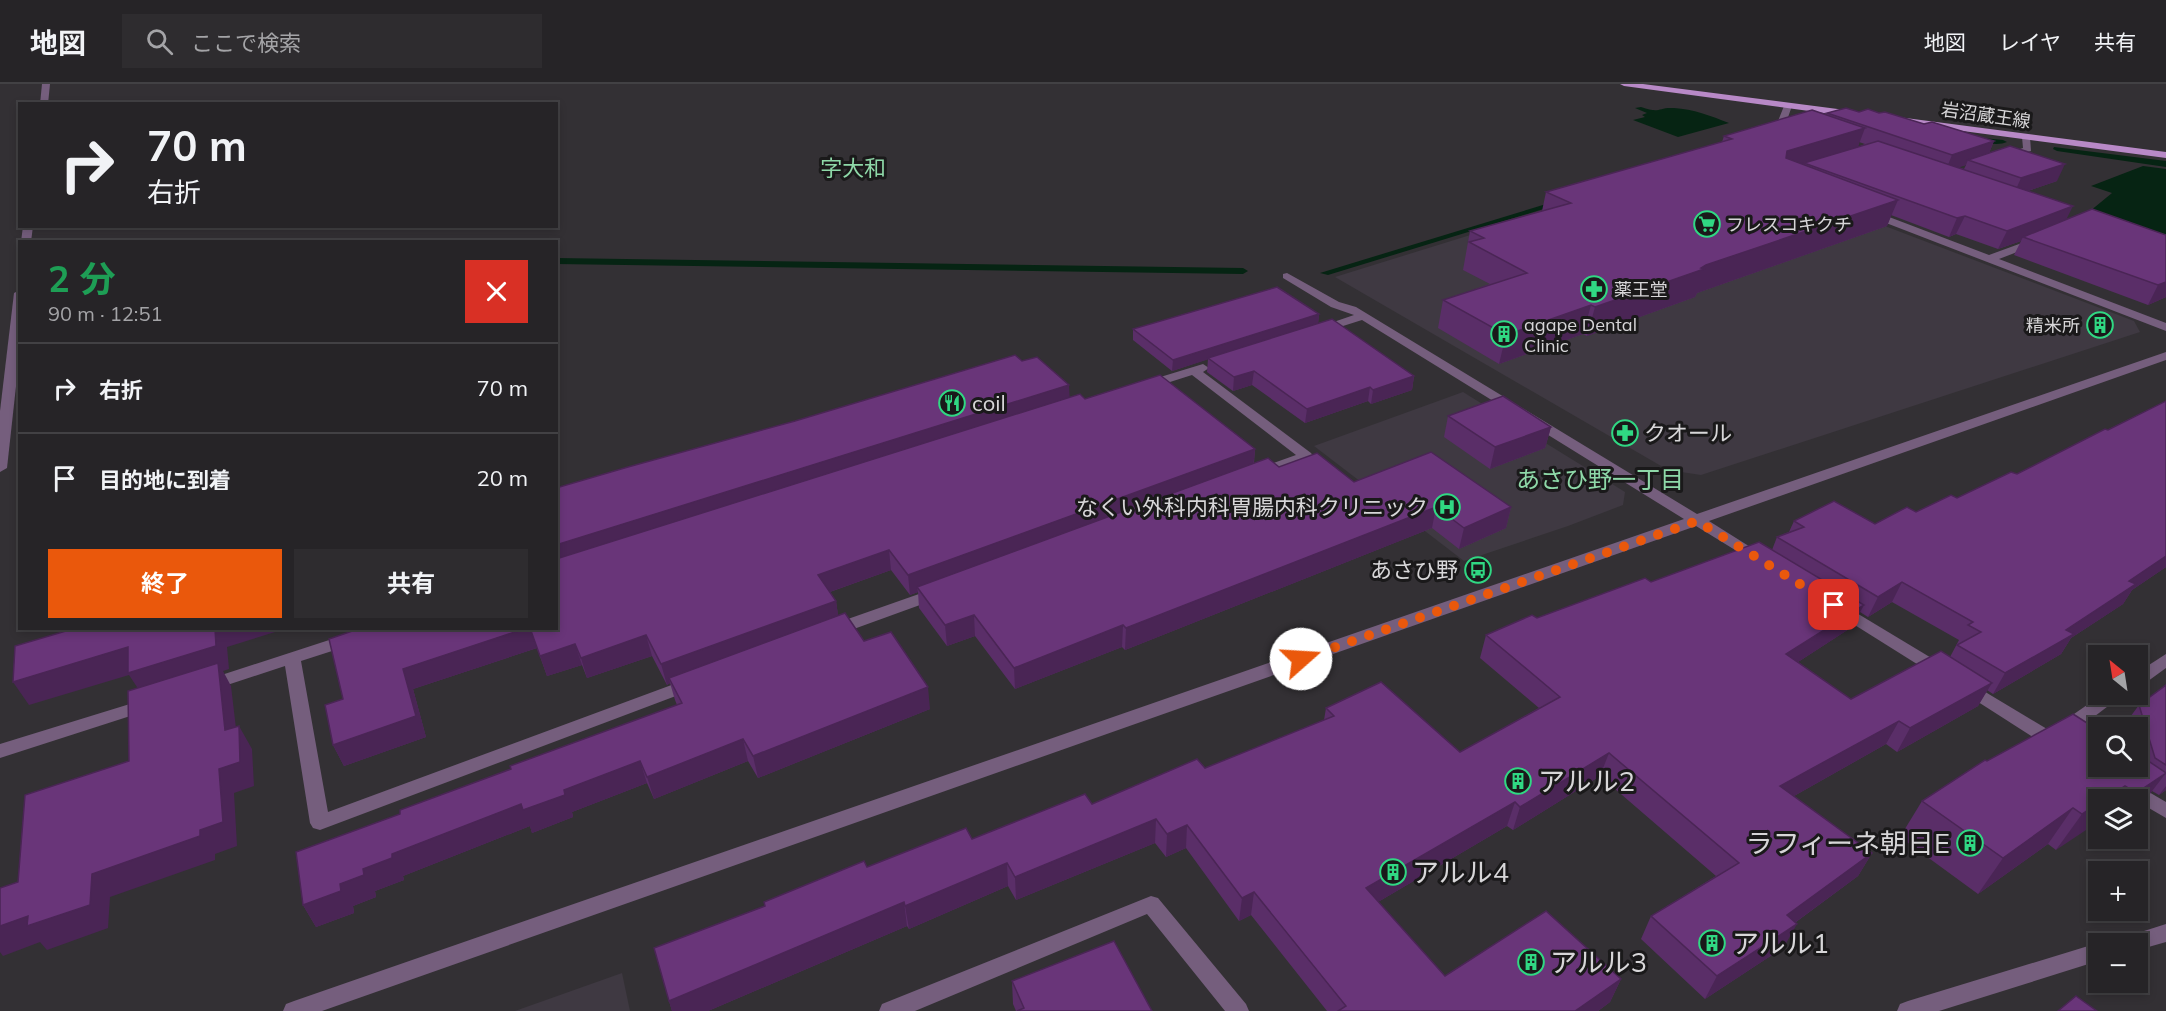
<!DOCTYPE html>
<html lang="ja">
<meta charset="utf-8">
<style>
body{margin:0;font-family:Mulish,"Noto Sans JP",sans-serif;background:#2e2c2f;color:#f1f3f6;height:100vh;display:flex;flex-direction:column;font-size:22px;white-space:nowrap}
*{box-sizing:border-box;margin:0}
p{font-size:20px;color:#a4a4a7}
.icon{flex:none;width:33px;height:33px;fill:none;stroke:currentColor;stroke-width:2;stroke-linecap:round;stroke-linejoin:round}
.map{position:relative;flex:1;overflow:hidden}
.drawer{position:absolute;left:18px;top:156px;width:540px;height:390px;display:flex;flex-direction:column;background:#262427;border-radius:0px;box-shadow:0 3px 9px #0003,0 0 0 2px #424144}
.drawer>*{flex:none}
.hud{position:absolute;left:18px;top:18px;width:540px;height:126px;border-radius:0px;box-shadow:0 3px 9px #0003,0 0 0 2px #424144;background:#262427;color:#f1f3f6;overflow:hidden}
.needle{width:39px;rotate:330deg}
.tools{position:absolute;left:2088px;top:561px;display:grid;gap:12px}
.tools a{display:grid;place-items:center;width:60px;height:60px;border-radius:0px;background:#262427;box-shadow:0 3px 9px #0003,0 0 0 2px #424144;font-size:30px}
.pin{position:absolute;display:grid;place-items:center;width:51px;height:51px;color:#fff;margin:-26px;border-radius:12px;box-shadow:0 3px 9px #0006}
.me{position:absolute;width:66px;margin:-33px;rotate:71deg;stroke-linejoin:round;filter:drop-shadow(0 0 4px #0008)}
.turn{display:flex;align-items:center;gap:21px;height:126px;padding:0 30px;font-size:27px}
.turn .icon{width:78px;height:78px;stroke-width:2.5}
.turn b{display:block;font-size:42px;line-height:51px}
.round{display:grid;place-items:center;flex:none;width:63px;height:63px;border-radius:0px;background:#2e2c2f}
.head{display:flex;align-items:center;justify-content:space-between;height:102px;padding:0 30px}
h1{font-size:36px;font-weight:700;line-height:45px;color:#1e9e55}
.cta{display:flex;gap:12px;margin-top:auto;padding:12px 30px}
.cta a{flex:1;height:69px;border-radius:0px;background:#ea580c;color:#fff;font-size:24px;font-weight:700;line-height:69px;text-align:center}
.cta a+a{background:#2e2c2f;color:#f1f3f6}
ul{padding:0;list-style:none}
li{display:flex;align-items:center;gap:18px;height:90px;padding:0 30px;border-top:2px solid #424144}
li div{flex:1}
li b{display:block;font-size:22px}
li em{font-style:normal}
header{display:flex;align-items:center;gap:36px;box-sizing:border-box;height:84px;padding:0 30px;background:#262427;border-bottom:2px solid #424144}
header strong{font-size:28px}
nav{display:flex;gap:33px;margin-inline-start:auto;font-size:21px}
.search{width:420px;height:54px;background:#2e2c2f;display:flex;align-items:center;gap:15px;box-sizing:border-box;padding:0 21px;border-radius:0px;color:#a4a4a7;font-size:22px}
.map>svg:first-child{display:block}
</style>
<header>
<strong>地図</strong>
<div class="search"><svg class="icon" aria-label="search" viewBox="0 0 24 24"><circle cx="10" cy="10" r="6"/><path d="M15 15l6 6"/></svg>ここで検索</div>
<nav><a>地図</a><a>レイヤ</a><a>共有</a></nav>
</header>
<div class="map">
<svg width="2166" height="927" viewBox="0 0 2166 927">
<rect width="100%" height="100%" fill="#333034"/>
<g fill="#3f3942">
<polygon points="1712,76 2134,237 2140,248 1701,391 1668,386 1335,193"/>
<polygon points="1463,308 1625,408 1623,421 1568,442 1464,477 1314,362"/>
<polygon points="622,889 630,927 515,927"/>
</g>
<g fill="#062413">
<path d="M1641,23C1661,30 1657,23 1674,24C1693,25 1711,32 1729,39L1678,53L1633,36L1645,33L1642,31L1647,29L1635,24Z"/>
<polygon points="2143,82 2166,85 2166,160 2084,132 2112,109 2091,102"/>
</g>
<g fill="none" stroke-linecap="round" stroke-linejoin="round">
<g fill="#062413" fill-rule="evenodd">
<path d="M1973,53L2003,56L2007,58C1999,62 1980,59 1972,55Z"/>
<polygon points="2054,63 2166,77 2166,83 2057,67 2053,65"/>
<polygon points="1556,117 1563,119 1328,191 1320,189"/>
<polygon points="556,174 1243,184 1248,187 1243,190 556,180"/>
</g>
<g fill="#755e7d" fill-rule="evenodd">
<polygon points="42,0 50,0 48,20 40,20"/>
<polygon points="1788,19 1792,22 1787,36 1801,40 1801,44 1778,37 1784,22"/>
<polygon points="2026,50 2030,53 2031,67 2002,75 2002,71 2023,64 2022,53"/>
<polygon points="1868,128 1876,128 1989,171 2030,156 2038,156 2038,160 1999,175 2166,239 2166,247 1868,132"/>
<polygon points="23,142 33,142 31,158 21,158"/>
<polygon points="1287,189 1339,218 1356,223 1697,430 2166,268 2166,276 1709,437 1763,471 1766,474 1763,477 1753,477 1696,442 322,927 283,927 286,920 294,917 1684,435 1362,236 1324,248 1316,248 1316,244 1354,231 1331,223 1283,194 1283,190"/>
<polygon points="20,206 20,266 7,384 0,388 0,327 14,209"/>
<polygon points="1203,280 1209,284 1203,288 1311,369 1313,372 1311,375 1264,392 1254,392 1252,389 1254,386 1296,371 1192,291 1148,305 1142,301 1144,298"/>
<polygon points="936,504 942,505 944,509 942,513 840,550 828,550 826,546 828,542"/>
<polygon points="1840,519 1948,584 1950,588 1948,592 1936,592 1834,528 1832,524 1834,520"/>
<polygon points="366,544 393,544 391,548 301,577 328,728 685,596 697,596 700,600 697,604 320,746 313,744 310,739 285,582 209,607 203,605 200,601 203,597"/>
<polygon points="2166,570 2166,584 2144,600 2138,602 2138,588"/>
<polygon points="1967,597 2062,654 2065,659 2062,664 2056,666 2050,664 1961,607 1958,603 1961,599"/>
<polygon points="2103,610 2124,610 2070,651 2064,652 2058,651 2055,646 2058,641"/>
<polygon points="146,615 152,617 155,621 152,625 0,674 0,660"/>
<polygon points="2130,697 2166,718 2166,734 2123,709 2121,704 2123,699"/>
<polygon points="1151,812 1158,814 1246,920 1249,927 1225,927 1147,830 915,927 879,927 882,920"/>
<polygon points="2166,840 2166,858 2138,866 2138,860 2119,860 2122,854"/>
<polygon points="2098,859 2098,877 1939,927 1897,927 1900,920 1908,917"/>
</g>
<g fill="#b889c7" fill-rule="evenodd">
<polygon points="1620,0 1643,0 1853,27 1857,30 1853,33 1624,2"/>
<polygon points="1898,33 2166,68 2166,74 1895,38 1895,34"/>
</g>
</g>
<g fill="#5a2e68" fill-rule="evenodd">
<path d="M1859,28L1879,29L1994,57L1989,69L2057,97L2028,107L2067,135L2166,151V213L2148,221L2014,171L2021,157L1998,165L1956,150L1949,153L1891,131L1887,142L1697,209L1695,213L1587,252L1583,250L1499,280L1438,244L1443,216L1490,200L1463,186L1470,147L1542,127L1546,108L1722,58L1724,52L1826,31L1827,29ZM1859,58L1865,60L1858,63ZM1966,81L1964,85L1958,83Z"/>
<polygon points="1319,230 1318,240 1414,292 1412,306 1371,320 1368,317 1305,339 1252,301 1233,307 1207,288 1208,275 1172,287 1133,256 1133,245"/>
<polygon points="1022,277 1069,314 1085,315 1255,365 1254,379 1279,383 1354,398 1511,423 1506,444 1459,465 1432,444 1125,566 1122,563 1015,605 975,552 947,562 919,524 918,508 910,511 891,486 830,508 836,517 838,532 930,625 758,694 748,677 654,715 647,699 572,728 573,733 532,749 530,742 403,792 404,796 375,807 376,813 353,822 354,829 316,843 303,821 400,730 677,621 675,616 670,599 667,601 652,572 587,594 582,581 547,592 537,564 413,605 426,653 344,682 333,661 343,615 556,544"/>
<path d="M2166,317V483L2132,506L2123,520L2071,554L2061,570L1993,610L1987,606L1978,622L1897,668L1886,660L1794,712L1872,769L1858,792L1796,838L1784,863L1705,915L1641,855L1651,832L1716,792L1600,692L1513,746L1507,742L1378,818L1445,892L1621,895L1610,918L1598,927H1327L1251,831L1239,837L1186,764L1166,773L1155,759L1016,816L1008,802L909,845L907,842L708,927H672L669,917L765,822L764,818L867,783L972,755L1092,720L1205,684L1324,636L1326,624L1460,668L1539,624L1480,574L1486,551L1651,498L1772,466L1777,453L1789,448L1794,437L1875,440L1916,428L1957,414L2017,390ZM1892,518L1959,556L1950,573L1851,615L1798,578L1852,543L1860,528L1868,533Z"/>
<polygon points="1448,332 1551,343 1545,364 1490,385 1444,353"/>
<polygon points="2166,601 2166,706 2159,711 2152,707 2138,725 2138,716 2098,716 2056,766 2048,760 1978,810 1900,753 1922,717 1987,677 2138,682 2138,644 2122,644 2139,621"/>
<polygon points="1012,897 1152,927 1016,927 1013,920"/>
</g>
<g fill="#4a2555">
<polygon points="1865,44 1856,68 1804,79 1802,84 1778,92 1787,67"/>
<polygon points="1994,57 1987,74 1968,76 1966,81 1945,88 1952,71"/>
<polygon points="2065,80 2057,97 2013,112 2021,94"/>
<polygon points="1898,116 1887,142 1697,209 1695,213 1587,252 1595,223 1701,184 1706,181"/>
<polygon points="2073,122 2064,140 2023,153 2021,157 1998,165 2007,147"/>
<polygon points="1965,132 1956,150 1949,153 1957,134"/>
<polygon points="2166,198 2166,213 2148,221 2158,201"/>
<polygon points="1591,221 1583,250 1499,280 1506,251"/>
<polygon points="1319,230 1318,240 1172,287 1173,276"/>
<polygon points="1254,287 1252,301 1233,307 1234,293"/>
<polygon points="1414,292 1412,306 1371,320 1373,306"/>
<polygon points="1069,301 1070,319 556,482 556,461"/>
<polygon points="1370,303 1368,317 1305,339 1307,325"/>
<polygon points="1551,343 1545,364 1490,385 1495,363"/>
<polygon points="1255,365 1253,384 917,503 918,508 910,511 908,491"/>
<polygon points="1436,423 1432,444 1125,566 1126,544"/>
<polygon points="1511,423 1506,444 1459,465 1464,444"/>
<polygon points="889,466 891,486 821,511 818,491"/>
<polygon points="2166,472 2166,483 2132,506 2123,520 2071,554 2061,570 1993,610 2005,589 2129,497"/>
<polygon points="1902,498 1892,518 1868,533 1878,513"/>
<polygon points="836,517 839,537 669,594 670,599 667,601 661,580"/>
<polygon points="1864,521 1852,543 1775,593 1786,570"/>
<polygon points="974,531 975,552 947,562 945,541"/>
<polygon points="1123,541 1122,563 1015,605 1014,584"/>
<polygon points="215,544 288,544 227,563 229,585 223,587 231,602 239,670 143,612 129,591 29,621 13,598 128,563"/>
<polygon points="527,544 530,544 537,564 413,605 426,653 344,682 333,661 403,585"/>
<polygon points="646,551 652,572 587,594 581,574"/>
<polygon points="575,560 582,581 547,592 540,572"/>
<polygon points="1992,599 1978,622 1897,668 1910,644"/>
<polygon points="928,603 930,625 758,694 753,672"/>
<polygon points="1899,637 1886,660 1769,726 1780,702"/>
<polygon points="239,642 252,665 254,702 234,709 237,762 215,770 215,776 110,813 108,844 47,866 40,858 3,872 0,868 0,842 92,790 200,746 219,685"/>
<polygon points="743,655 748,677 654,715 647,693"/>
<polygon points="1609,669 1600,692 1513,746 1520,723"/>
<polygon points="640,677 647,699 572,728 573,733 532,749 530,742 403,792 404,796 375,807 376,813 353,822 354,829 316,843 303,821 363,785 392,770 521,720"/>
<polygon points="2166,689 2139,724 2138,725 2138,716 2131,716 2136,709"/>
<polygon points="2125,702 2115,716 2104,716"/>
<polygon points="2166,702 2166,706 2159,711"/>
<polygon points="1515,718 1507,742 1361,828 1366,804"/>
<polygon points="2098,719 2098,738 2056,766 2082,730"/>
<polygon points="2073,724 2048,760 1978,810 2003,774"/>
<polygon points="1156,735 1155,759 1016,816 1015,793"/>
<polygon points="1187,741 1186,764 1166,773 1167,750"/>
<polygon points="1872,769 1858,792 1774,854 1787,831"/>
<polygon points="1007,779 1008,802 909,845 905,822"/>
<polygon points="1254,808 1251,831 1239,837 1242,814"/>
<polygon points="904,818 907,842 708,927 672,927 669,917"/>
<polygon points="1797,840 1784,863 1705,915 1717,892"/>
<polygon points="1621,895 1610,918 1598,927 1575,927"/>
</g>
<g fill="#693579" stroke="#4a2555" stroke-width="1.5">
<polygon points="1846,24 1859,28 1868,25 1879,29 1885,28 1924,40 1932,38 1994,57 1952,71 1827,29"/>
<polygon points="1812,26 1865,44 1787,67 1786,74 1898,116 1706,181 1701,184 1704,185 1595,223 1591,221 1506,251 1443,216 1527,189 1469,158 1484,154 1470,147 1571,119 1546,108 1732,55 1724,52"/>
<polygon points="1878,57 2073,122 2007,147 1965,132 1957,134 1804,79"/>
<polygon points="2010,62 2065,80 2021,94 1968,76"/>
<polygon points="2092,125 2166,151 2166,198 2158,201 2023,153"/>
<polygon points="1277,203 1319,230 1173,276 1133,245"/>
<polygon points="1332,235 1414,292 1373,306 1370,303 1307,325 1254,287 1234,293 1208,274"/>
<polygon points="1015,271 1022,277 1037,273 1069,301 556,461 556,404 628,383 795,337"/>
<polygon points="1160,291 1255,365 908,491 889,466 818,491 836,517 661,580 646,551 581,574 575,560 540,572 530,544 556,544 556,475 1080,310 1085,315"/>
<polygon points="1503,312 1551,343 1495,363 1448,332"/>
<polygon points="2166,317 2166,472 2129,497 2136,500 2066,546 2074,550 2005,589 1957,561 1981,548 1968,541 1973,538 1902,498 1878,513 1777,453 1804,443 1794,437 1834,417 1875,440 1907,423 1916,428 1951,411 1957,414 2011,388 2017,390 2105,345 2108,346"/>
<polygon points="1431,368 1511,423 1464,444 1436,423 1126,544 1123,541 1014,584 974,531 945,541 917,503 1268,374 1279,383 1317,369 1354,398"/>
<polygon points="1759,458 1864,521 1786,570 1851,615 1941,567 1992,599 1910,644 1899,637 1780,702 1872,769 1787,831 1797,840 1717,892 1651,832 1739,779 1609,669 1520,723 1515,718 1366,804 1445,892 1546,827 1621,895 1575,927 1338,927 1346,922 1254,808 1242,814 1187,741 1167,750 1156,735 1015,793 1007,779 905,822 904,818 669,917 654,864 765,822 764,818 864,777 867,783 966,744 972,755 1085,710 1092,720 1197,675 1205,684 1334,632 1326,624 1381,598 1460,668 1560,613 1486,551 1532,531 1537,534 1645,494 1651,498"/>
<polygon points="845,529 864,557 891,548 928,603 753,672 743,655 647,693 640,677 564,706 565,711 523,726 521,720 392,770 392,774 363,785 364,791 340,800 341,807 303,821 296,768 400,730 400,726 511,685 510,682 682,619 669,594"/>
<polygon points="76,544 215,544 216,562 128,589 128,563 13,598 15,562"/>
<polygon points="361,544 527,544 403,585 416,632 333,661 325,621 343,615 329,555"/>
<polygon points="218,579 225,646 239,642 240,678 219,685 223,738 200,746 200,752 92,790 90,821 27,842 28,832 0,842 0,804 18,798 25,711 129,677 128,607"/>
<polygon points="2166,601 2166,681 2155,674 2139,621"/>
<polygon points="2073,630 2098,646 2098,682 2138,682 2138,670 2166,689 2136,709 2125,702 2104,716 2098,716 2098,719 2082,730 2073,724 2003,774 1922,717 1985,676 1987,677"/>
<polygon points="1114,857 1152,927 1017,927 1024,924 1012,897"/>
<polygon points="2076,912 2097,927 2058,927"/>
</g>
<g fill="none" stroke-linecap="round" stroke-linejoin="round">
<polyline stroke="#ea580c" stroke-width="10" stroke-dasharray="0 18" points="1301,575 1697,437 1834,521"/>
</g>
<defs>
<g id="supermarket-ring" transform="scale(1.35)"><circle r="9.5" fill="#1a191a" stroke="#30d883" stroke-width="1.5"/><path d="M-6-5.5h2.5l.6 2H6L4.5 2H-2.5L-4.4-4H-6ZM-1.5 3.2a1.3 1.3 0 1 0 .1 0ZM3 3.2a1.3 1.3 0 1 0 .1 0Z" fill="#30d883"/></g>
<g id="pharmacy-ring" transform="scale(1.35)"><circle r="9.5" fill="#1a191a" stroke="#30d883" stroke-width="1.5"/><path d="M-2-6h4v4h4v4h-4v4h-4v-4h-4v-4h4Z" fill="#30d883"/></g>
<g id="building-ring" transform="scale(1.35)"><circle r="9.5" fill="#1a191a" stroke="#30d883" stroke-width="1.5"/><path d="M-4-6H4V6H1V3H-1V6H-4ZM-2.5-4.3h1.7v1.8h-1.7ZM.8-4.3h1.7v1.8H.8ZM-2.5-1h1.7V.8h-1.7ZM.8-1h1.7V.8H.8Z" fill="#30d883"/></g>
<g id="restaurant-ring" transform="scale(1.35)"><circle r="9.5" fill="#1a191a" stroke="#30d883" stroke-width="1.5"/><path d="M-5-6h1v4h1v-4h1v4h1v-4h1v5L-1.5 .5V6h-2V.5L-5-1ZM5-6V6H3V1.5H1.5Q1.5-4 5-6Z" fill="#30d883"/></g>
<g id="hospital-ring" transform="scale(1.35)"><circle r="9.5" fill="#1a191a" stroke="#30d883" stroke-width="1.5"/><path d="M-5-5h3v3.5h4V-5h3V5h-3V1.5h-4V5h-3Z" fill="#30d883"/></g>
<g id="bus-ring" transform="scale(1.35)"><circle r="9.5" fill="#1a191a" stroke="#30d883" stroke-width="1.5"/><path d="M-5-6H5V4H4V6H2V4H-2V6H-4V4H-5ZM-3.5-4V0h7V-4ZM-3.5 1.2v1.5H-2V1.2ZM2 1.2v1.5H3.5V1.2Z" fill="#30d883"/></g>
</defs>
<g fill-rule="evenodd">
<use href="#supermarket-ring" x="1707" y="140"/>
<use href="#pharmacy-ring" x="1594" y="205"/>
<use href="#building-ring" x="2100" y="241"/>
<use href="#building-ring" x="1504" y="250"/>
<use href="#restaurant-ring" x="952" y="319"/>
<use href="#pharmacy-ring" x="1625" y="349"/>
<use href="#hospital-ring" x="1447" y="423"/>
<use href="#bus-ring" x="1478" y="486"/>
<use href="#building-ring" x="1518" y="697"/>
<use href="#building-ring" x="1970" y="759"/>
<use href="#building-ring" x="1393" y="788"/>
<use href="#building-ring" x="1712" y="859"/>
<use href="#building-ring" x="1531" y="878"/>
</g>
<g text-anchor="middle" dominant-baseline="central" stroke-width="6" stroke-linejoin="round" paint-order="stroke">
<g font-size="18" fill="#d7d6d8" stroke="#1a191a">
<text transform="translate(1986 31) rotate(8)">岩沼蔵王線</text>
</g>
<g font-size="18" fill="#d7d6d8" stroke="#1a191a" text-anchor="start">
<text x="1726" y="140">フレスコキクチ</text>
<text x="1614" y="205">薬王堂</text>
<text x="1524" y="240">agape Dental<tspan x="1524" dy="21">Clinic</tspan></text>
<text x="2080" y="241" text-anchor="end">精米所</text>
</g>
<g font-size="22" fill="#8ed8a8" stroke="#1a191a">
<text x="853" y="84">字大和</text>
</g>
<g font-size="22" fill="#d7d6d8" stroke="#1a191a" text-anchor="start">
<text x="972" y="319">coil</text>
<text x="1644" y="349">クオール</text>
<text x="1428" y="423" text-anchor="end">なくい外科内科胃腸内科クリニック</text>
<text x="1458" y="486" text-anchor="end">あさひ野</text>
</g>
<g font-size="24" fill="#8ed8a8" stroke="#1a191a">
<text x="1600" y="395">あさひ野一丁目</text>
</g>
<g font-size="27" fill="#d7d6d8" stroke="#1a191a" text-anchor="start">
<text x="1538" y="697">アルル2</text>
<text x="1950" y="759" text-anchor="end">ラフィーネ朝日E</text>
<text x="1412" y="788">アルル4</text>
<text x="1732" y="859">アルル1</text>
<text x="1550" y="878">アルル3</text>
</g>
</g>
</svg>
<div class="tools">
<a><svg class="needle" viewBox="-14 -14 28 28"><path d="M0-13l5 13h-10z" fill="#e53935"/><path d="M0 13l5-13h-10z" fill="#a4a4a7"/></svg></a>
<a><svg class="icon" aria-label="search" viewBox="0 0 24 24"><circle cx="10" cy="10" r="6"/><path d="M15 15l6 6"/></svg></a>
<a><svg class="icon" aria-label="layers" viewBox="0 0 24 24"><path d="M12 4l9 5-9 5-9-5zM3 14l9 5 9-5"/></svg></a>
<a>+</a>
<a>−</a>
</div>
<div class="pin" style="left:1834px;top:521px;background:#d93025"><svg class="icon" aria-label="arrive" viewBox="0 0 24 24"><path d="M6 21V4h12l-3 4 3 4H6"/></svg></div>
<svg class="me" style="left:1301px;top:575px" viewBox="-20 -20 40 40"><circle r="19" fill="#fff"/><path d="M0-13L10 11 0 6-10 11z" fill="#ea580c"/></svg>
<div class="hud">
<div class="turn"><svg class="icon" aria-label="right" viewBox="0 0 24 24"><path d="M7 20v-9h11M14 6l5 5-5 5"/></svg><div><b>70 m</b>右折</div></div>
</div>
<section class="drawer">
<div class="head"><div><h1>2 分</h1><p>90 m · 12:51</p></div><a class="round" style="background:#d93025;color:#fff"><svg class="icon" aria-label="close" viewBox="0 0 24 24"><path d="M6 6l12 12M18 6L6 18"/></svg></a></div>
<ul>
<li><svg class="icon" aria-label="right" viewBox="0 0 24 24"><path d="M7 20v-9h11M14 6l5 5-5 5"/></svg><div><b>右折</b></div><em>70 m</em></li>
<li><svg class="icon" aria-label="arrive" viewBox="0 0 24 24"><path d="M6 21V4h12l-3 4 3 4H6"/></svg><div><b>目的地に到着</b></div><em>20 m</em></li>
</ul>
<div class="cta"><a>終了</a><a>共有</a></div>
</section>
</div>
